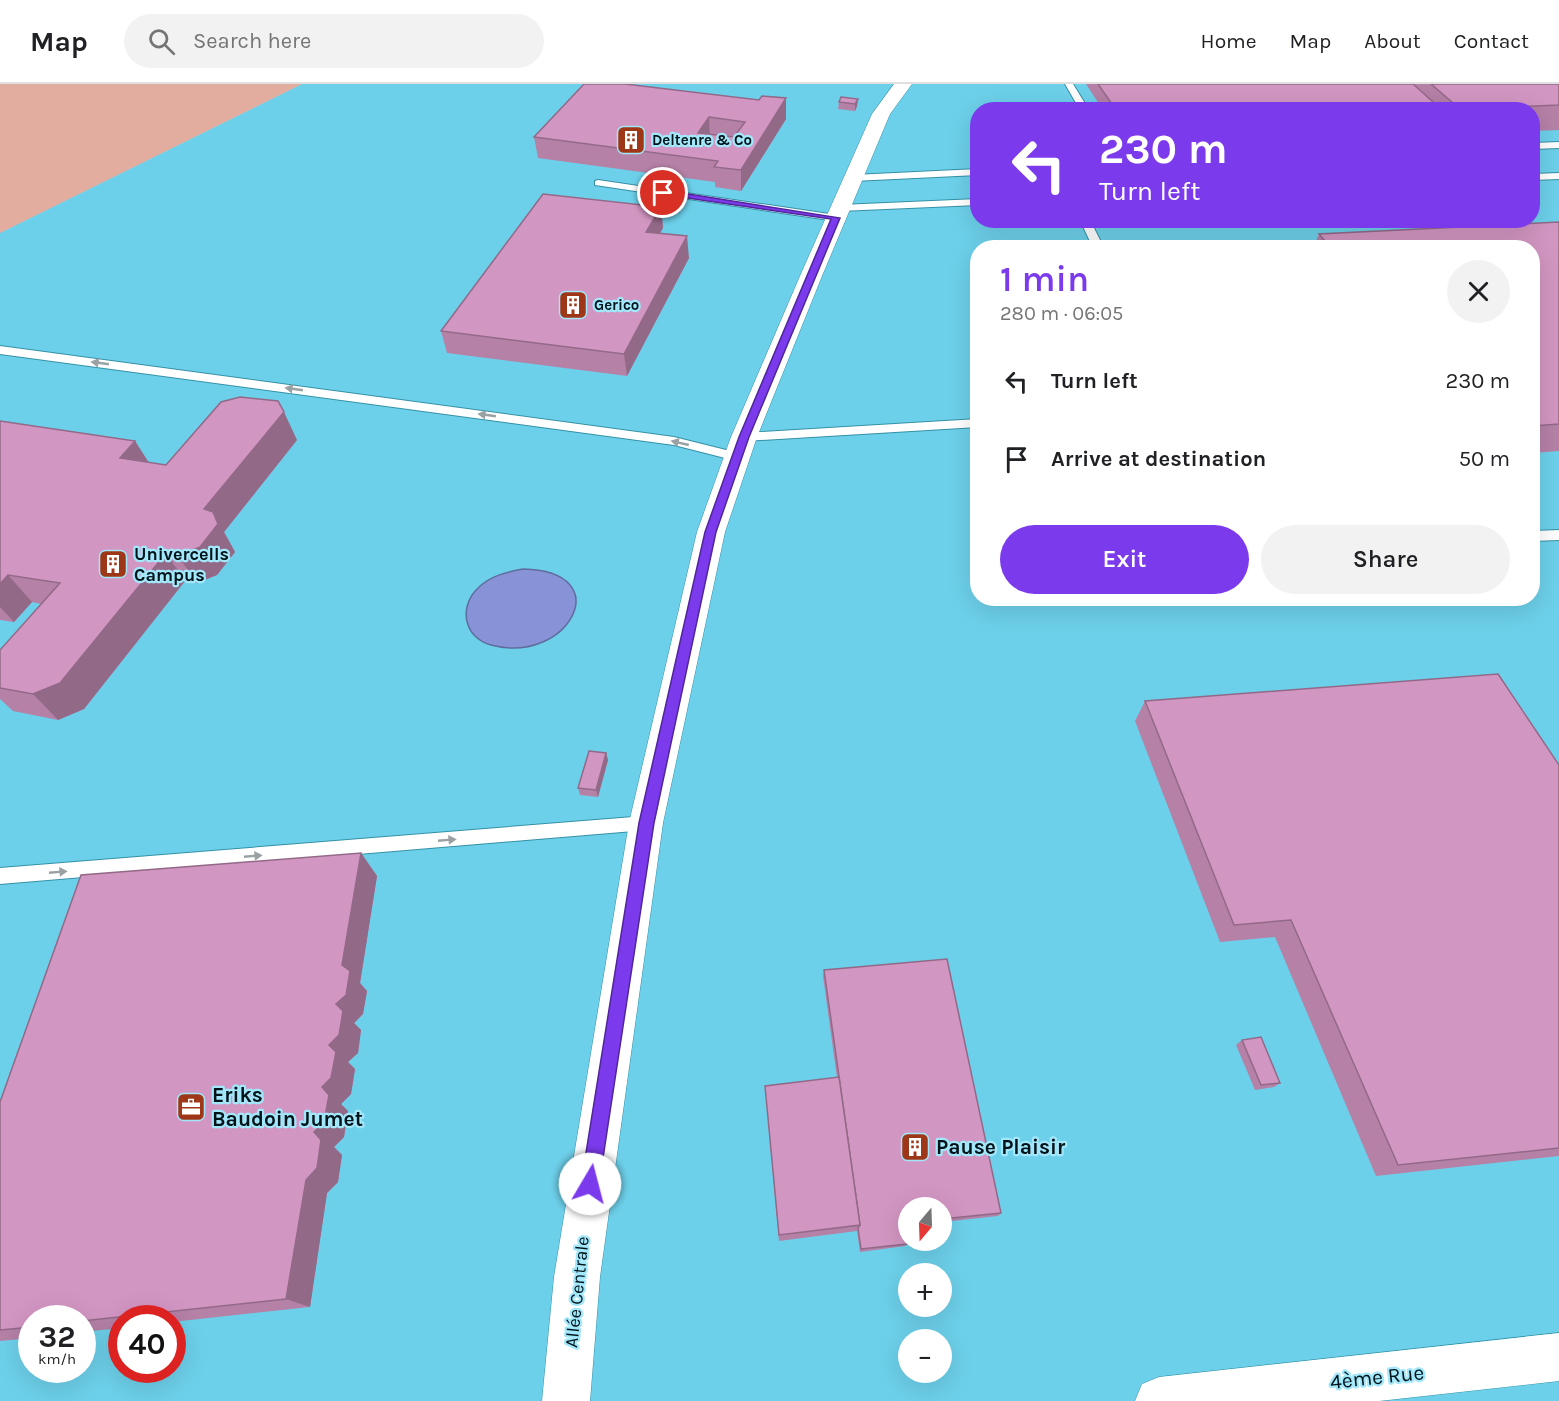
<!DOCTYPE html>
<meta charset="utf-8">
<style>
body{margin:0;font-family:Karla,sans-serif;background:#f2f2f2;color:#202124;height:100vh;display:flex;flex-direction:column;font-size:22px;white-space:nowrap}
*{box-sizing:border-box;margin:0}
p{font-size:20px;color:#757577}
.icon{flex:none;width:33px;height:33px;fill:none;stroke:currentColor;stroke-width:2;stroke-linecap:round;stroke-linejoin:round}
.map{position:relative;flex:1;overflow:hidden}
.drawer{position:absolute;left:970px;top:156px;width:570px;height:366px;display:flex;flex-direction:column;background:#fff;border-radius:24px;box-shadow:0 6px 24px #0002}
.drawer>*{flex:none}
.guide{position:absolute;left:970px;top:18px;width:570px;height:126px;border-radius:24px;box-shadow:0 6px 24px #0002;background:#7c3aed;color:#fff;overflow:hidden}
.needle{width:39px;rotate:199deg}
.controls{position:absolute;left:898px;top:1113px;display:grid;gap:12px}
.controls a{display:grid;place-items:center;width:54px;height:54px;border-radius:50%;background:#fff;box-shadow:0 6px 24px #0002;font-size:30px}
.speed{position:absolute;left:18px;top:1221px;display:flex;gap:12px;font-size:30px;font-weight:700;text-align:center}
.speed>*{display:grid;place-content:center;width:78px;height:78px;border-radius:50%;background:#fff;box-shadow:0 6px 24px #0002;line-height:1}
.speed small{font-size:15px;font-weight:400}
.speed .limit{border:9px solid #d22;background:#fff;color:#111}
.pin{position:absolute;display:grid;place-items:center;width:51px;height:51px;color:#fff;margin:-26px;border:3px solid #fff;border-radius:50%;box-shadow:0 2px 6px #0007}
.me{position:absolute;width:66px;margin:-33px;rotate:8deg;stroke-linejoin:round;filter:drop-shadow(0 0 4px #0008)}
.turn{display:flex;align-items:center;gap:21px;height:126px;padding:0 30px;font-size:27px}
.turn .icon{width:78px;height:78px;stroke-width:2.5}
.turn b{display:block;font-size:42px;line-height:51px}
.round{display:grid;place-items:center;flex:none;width:63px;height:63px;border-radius:32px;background:#f2f2f2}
.overview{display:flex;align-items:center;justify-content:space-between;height:102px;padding:0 30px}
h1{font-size:36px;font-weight:600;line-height:45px;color:#7c3aed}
.primary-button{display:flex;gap:12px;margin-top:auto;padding:12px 30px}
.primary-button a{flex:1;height:69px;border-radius:36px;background:#7c3aed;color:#fff;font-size:24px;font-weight:600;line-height:69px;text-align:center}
.primary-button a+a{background:#f2f2f2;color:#202124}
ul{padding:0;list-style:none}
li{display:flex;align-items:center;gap:18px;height:78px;padding:0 30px}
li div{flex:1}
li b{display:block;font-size:22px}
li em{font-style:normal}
header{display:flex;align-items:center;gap:36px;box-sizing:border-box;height:84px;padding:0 30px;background:#fff;border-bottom:2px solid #e0e0e0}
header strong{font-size:28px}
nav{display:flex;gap:33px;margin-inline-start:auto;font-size:21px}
.search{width:420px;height:54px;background:#f2f2f2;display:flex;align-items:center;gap:15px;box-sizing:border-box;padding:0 21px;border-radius:33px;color:#757577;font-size:22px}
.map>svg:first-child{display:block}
</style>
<header>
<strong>Map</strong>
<div class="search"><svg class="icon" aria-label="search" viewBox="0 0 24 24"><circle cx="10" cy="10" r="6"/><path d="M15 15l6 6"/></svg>Search here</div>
<nav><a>Home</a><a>Map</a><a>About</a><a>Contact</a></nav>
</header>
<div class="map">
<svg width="1559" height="1317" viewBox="0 0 1559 1317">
<rect width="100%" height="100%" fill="#84dcf4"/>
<path fill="#6dd0ea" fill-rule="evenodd" d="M302,0H1559V1317H0V149ZM978,26H1533V136H978ZM978,164H1533V514H978ZM909,1124H942V1156H909ZM909,1190H942V1222H909ZM32,1234H82V1286H32ZM122,1234H172V1286H122ZM909,1256H942V1288H909Z"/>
<polygon fill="#e2ad9e" points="0,0 302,0 0,149"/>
<path fill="#8893d7" stroke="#5f6d9e" stroke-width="1.5" d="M523,485C620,487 568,582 491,561C464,554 458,523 478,504C490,492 506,488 523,485Z"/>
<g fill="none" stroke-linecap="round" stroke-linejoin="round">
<g stroke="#3491a7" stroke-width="2">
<g id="service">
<polygon points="1065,0 1073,0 1089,26 1080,26"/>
<polygon points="1559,58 1559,64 1533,65 1533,59"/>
<polygon points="978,85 978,91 853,97 848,94 853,91"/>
<polygon points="1559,89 1559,95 1533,96 1533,90"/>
<polygon points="598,96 836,131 841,134 836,137 595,101 595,97"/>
<polygon points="978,115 978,121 840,127 835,124 840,121"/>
<polygon points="1080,136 1090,136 1104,164 1093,164"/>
<polygon points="0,262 674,353 742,370 744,373 737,377 674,361 0,270"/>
<polygon points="978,335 978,343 744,357 738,353 744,349"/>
<polygon points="1559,446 1559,456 1533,457 1533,447"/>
<polygon points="646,732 652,734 655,739 652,744 646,746 0,800 0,784"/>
</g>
</g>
<g stroke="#3491a7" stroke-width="1">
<polygon id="minor" points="1559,1249 1559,1297 1379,1317 1135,1317 1142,1300 1159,1293"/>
</g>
<g stroke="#3491a7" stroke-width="1">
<polygon id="tertiary" points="894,0 912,0 890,30 822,192 757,353 725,448 663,739 600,1193 590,1317 542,1317 554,1193 629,739 697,448 731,353 800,192 872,30"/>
</g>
<use href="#service" fill="#fff" fill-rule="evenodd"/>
<use href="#minor" fill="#fff" fill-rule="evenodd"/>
<use href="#tertiary" fill="#fff" fill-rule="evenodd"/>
</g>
<g fill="#b581a7">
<polygon points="584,0 786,35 741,107 715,103 715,98 538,74 534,53"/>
<polygon points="1086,0 1559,0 1559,46 1533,47 1533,26 1103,26"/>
<polygon points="858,15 857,22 855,27 838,25 839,18"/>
<polygon points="661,123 663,144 660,149 689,174 627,292 447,269 441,247"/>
<polygon points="1559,138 1559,367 1533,369 1533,164 1313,164 1319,150"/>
<polygon points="0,337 135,357 148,378 166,381 297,356 224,448 235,468 217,491 197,499 185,497 84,625 58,636 13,627 0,615 0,566 41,520 32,518 14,538 0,536"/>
<polygon points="1145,617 1559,681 1559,1072 1376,1092 1275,853 1220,858 1135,637"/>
<polygon points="606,669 608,676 598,713 580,711 578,704"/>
<polygon points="361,769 377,792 360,899 367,907 363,930 354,939 361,946 358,969 348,978 355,985 351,1010 341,1020 348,1027 344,1053 334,1063 342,1071 338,1098 327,1109 310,1223 172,1238 172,1234 122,1234 122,1244 82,1248 82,1234 32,1234 32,1254 0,1257 0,1018"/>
<polygon points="824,886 1001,1129 998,1132 942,1138 942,1124 909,1124 909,1142 904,1143 907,1160 905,1162 860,1168 857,1147 779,1157 765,1002 837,994 823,892"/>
<polygon points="1242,956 1280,999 1274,1003 1255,1006 1236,961"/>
</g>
<g fill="#936988">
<polygon points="786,14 786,35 741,107 741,86"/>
<polygon points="858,15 857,22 855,27 855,20"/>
<polygon points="709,33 710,54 698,49"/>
<polygon points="661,123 663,144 649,169 646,148"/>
<polygon points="687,152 689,174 627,292 624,270"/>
<polygon points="284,328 297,356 224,448 235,468 217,491 197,499 178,472 204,425"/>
<polygon points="135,357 153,385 120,374"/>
<polygon points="166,469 185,497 84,625 58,636 33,610"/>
<polygon points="8,491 32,518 14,538 0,523 0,500"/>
<polygon points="606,669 608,676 598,713 596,706"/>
<polygon points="361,769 377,792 360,899 367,907 363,930 354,939 361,946 358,969 348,978 355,985 351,1010 341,1020 348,1027 344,1053 334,1063 342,1071 338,1098 327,1109 310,1223 286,1215"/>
</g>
<g fill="#d296c2" stroke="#936988" stroke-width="1.5" fill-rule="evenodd">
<path d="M584,0H625L759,16L762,12L786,14L741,86L714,83L718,77L534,53ZM709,33L745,38L734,53L698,49Z"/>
<polygon points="1098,0 1413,0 1442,26 1116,26"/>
<polygon points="1431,0 1559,0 1559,21 1460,25"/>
<polygon points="841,13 858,15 855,20 839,18"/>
<polygon points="543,110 661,123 646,148 687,152 624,270 441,247"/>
<polygon points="1559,138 1559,340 1533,342 1533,164 1331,164 1319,150"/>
<polygon points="240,313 278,317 284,328 204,425 213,428 218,440 200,463 178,472 166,469 60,599 33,610 0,604 0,566 60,499 8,491 0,500 0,337 135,357 120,374 166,381 221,318"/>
<polygon points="1498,590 1559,681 1559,1064 1398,1081 1291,836 1234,841 1145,617"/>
<polygon points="589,667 606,669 596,706 578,704"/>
<polygon points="361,769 342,881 350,887 346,911 336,920 343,927 339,951 329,961 336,968 331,994 322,1003 329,1011 324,1038 314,1048 321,1056 317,1084 306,1096 286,1215 82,1237 82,1234 32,1234 32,1243 0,1246 0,1018 81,791"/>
<polygon points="947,875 1001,1129 942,1135 942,1124 909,1124 909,1139 903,1140 907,1160 861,1165 858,1144 860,1141 824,886"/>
<polygon points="1261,953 1280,999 1261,1001 1242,956"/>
<polygon points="839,993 860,1141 779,1151 765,1002"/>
</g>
<defs><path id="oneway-solid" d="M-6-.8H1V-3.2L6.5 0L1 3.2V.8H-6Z" transform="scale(1.5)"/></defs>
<g fill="#99a1a3">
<use href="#oneway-solid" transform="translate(100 279) rotate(-172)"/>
<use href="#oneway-solid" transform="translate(294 305) rotate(-172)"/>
<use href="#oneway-solid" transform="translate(487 331) rotate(-172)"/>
<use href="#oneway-solid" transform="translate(680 359) rotate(-167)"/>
<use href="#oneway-solid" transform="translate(447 756) rotate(-5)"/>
<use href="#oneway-solid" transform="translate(253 772) rotate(-5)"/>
<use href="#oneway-solid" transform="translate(58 788) rotate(-5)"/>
</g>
<polygon fill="#7c3aed" stroke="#51269a" stroke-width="1.5" points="663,106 840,134 749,353 716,448 654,739 599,1100 597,1106 590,1109 584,1106 581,1100 639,739 705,448 739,353 831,135 660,110"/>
<defs>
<g id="building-square" transform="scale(1.5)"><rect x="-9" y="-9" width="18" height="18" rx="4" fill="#9e3717" stroke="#a2e7fa"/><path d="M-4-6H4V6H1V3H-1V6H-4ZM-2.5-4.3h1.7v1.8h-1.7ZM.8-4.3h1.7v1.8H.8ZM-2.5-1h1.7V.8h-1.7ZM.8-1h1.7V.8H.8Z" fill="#fff"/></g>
<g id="office-square" transform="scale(1.5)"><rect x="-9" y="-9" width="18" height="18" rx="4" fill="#9e3717" stroke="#a2e7fa"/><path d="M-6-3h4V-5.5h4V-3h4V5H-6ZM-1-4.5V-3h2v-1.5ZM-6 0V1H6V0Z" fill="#fff"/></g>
</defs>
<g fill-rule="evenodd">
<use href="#building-square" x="631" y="56"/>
<use href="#building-square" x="573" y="221"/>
<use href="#building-square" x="113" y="480"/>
<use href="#office-square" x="191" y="1023"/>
<use href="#building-square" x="915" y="1063"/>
</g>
<g text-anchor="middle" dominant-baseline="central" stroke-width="4.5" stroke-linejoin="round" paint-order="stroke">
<g font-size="15" font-weight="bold" fill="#001319" stroke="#a2e7fa" text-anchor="start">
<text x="652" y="56">Deltenre &amp; Co</text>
<text x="594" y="221">Gerico</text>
</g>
<g font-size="18" font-weight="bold" fill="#001319" stroke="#a2e7fa" text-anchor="start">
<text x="134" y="470">Univercells<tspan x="134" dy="21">Campus</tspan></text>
</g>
<g font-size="18" fill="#001319" stroke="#a2e7fa">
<text transform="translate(577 1208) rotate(-84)">Allée Centrale</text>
</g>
<g font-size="21" font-weight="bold" fill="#001319" stroke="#a2e7fa" text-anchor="start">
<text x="212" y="1011">Eriks<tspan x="212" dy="24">Baudoin Jumet</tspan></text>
<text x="936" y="1063">Pause Plaisir</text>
</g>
<g font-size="21" fill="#001319" stroke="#a2e7fa">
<text transform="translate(1377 1293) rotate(-6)">4ème Rue</text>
</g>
</g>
</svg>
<div class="controls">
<a><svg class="needle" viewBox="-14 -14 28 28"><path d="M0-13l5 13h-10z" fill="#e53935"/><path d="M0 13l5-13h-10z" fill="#757577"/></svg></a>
<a>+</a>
<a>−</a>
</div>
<div class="speed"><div>32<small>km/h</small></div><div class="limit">40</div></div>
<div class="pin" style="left:663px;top:109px;background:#d93025"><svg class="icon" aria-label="arrive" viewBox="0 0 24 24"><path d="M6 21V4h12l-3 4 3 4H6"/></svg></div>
<svg class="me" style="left:590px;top:1100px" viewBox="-20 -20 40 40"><circle r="19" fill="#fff"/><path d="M0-13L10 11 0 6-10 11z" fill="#7c3aed"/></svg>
<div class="guide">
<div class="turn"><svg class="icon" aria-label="left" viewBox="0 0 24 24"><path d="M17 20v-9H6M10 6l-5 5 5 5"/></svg><div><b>230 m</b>Turn left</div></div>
</div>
<section class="drawer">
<div class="overview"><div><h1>1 min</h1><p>280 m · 06:05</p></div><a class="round"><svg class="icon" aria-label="close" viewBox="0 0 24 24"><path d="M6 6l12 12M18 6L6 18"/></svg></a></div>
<ul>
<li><svg class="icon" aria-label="left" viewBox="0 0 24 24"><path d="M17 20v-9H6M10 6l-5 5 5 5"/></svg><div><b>Turn left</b></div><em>230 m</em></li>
<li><svg class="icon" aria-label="arrive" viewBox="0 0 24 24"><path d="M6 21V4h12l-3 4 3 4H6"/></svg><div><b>Arrive at destination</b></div><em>50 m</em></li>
</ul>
<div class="primary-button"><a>Exit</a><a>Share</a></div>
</section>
</div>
